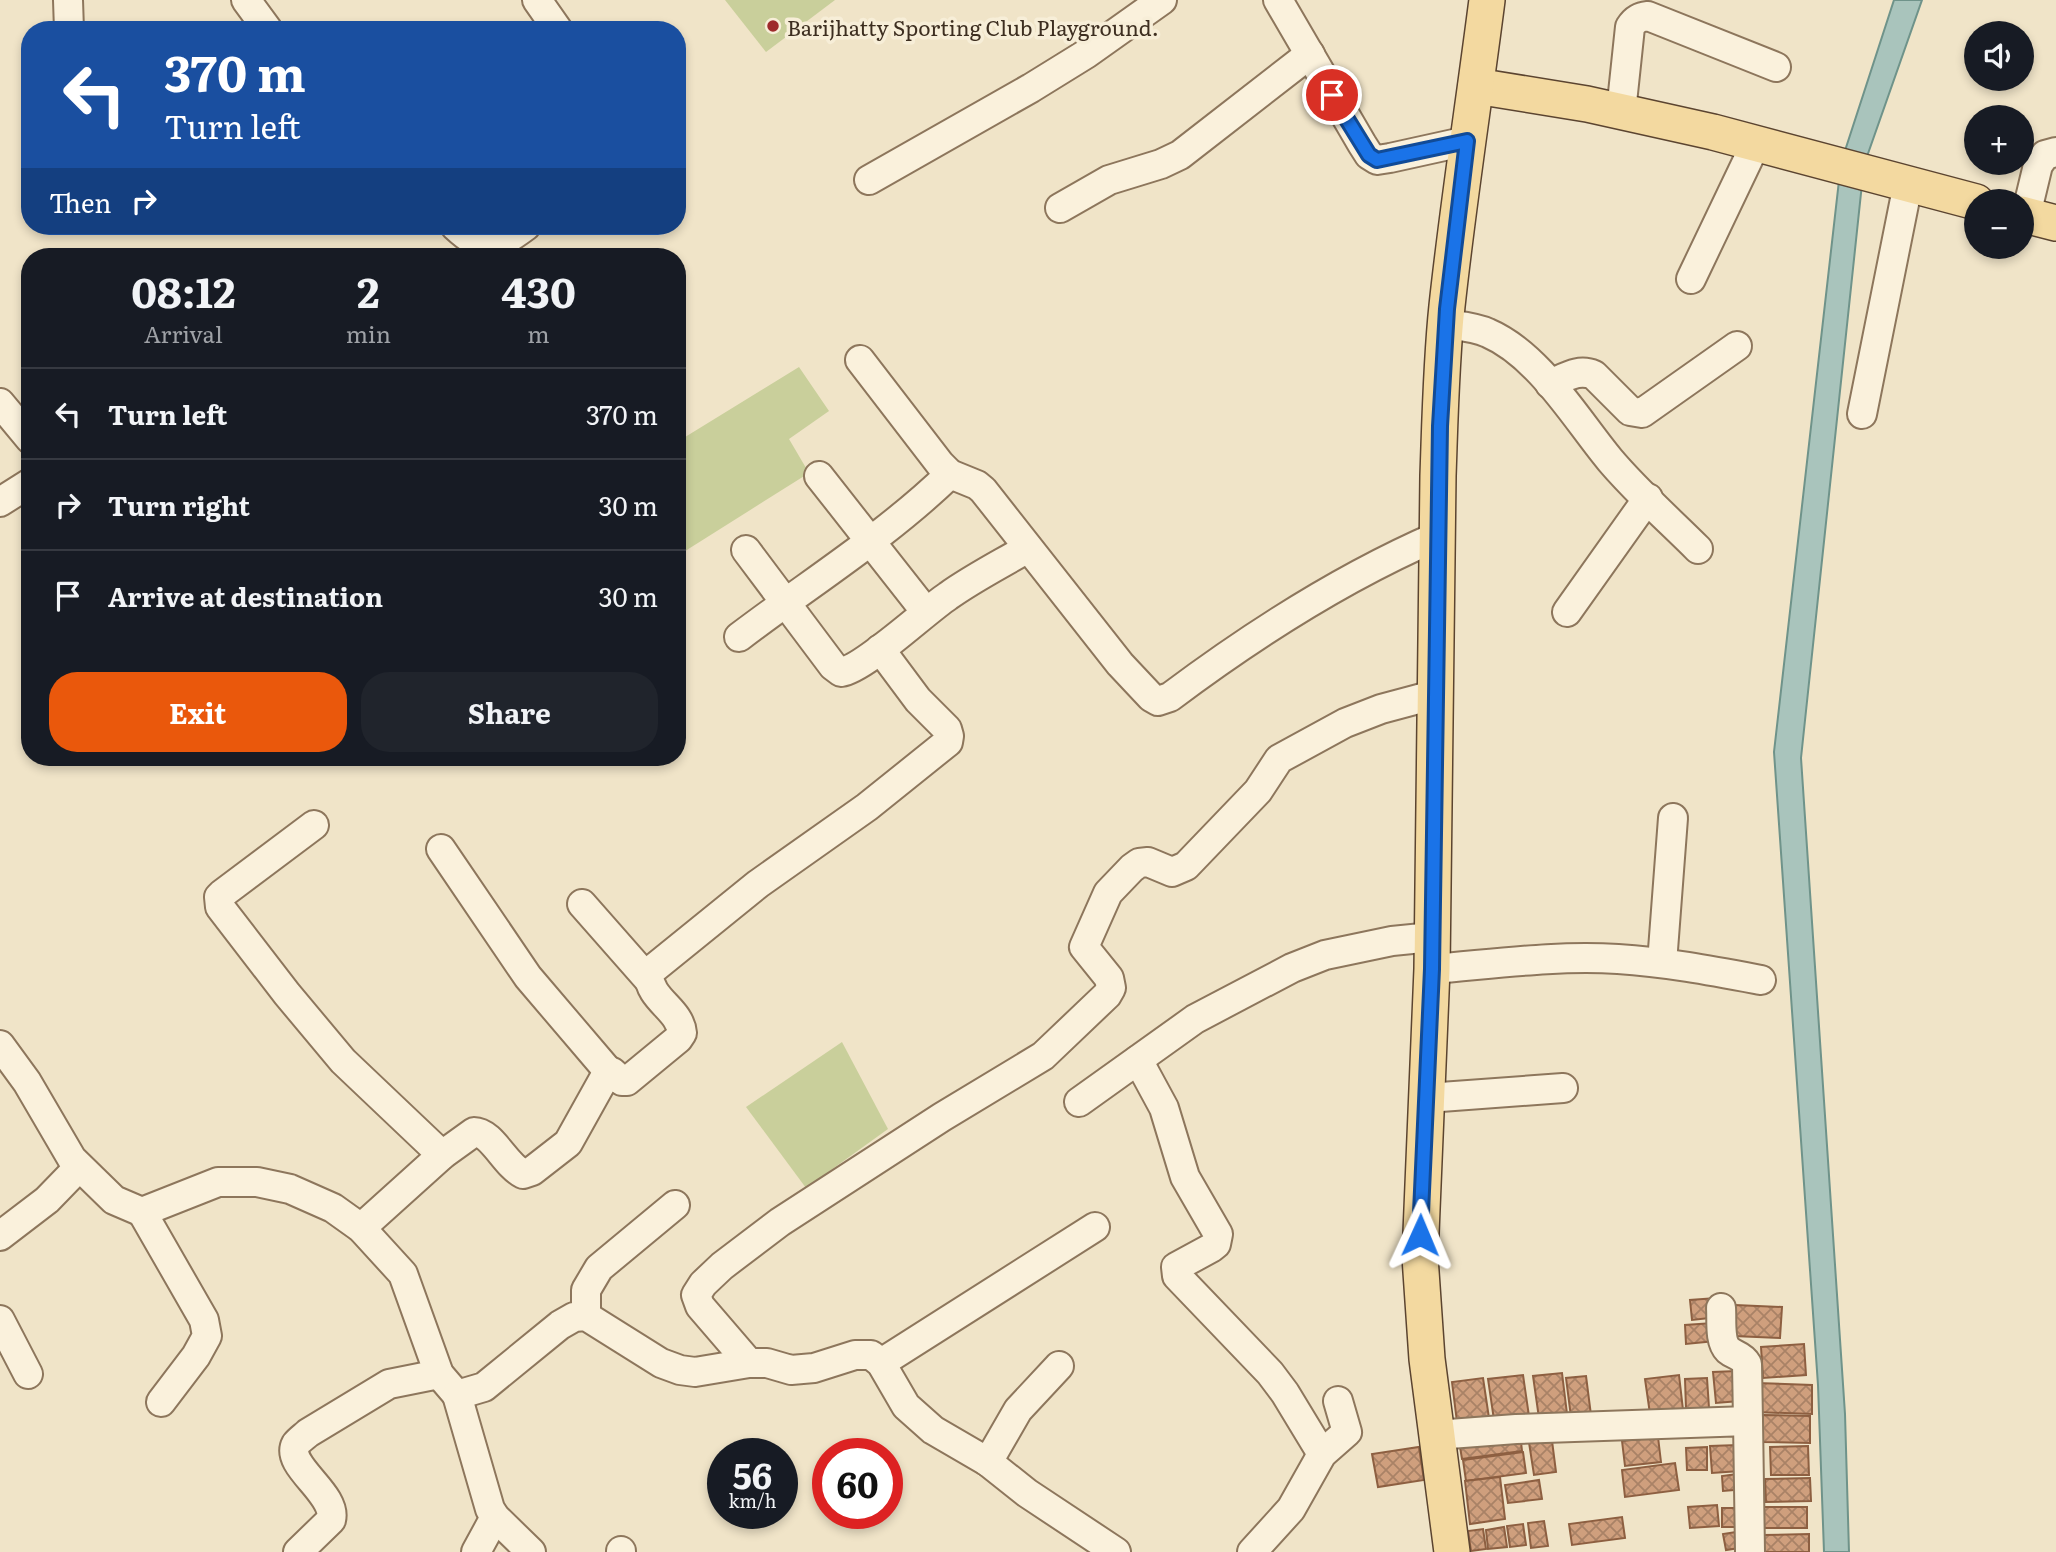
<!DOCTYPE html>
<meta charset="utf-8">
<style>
body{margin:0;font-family:Literata,serif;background:#20242c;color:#f1f3f6;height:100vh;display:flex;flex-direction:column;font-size:26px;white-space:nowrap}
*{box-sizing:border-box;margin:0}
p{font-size:23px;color:#9ea1a6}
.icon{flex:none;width:38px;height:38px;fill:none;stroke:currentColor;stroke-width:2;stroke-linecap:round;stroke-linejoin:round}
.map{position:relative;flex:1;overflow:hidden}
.panel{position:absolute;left:21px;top:248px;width:665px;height:518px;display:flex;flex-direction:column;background:#171b24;border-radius:28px;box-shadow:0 4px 10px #0003}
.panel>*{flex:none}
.guide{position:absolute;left:21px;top:21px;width:665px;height:214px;border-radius:28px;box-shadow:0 4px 10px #0003;background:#1a4fa0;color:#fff;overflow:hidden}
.tools{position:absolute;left:1964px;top:21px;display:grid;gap:14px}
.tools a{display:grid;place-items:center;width:70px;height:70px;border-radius:50%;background:#171b24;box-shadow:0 4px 10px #0003;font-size:35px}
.speed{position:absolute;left:707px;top:1438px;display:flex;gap:14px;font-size:35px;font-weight:700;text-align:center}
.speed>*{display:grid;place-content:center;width:91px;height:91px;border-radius:50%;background:#171b24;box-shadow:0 4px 10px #0003;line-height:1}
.speed small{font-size:18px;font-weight:400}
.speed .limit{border:10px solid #d22;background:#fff;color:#111}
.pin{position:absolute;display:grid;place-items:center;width:60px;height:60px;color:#fff;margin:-30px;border:4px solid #fff;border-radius:50%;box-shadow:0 2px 7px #0007}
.me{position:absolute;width:77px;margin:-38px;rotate:1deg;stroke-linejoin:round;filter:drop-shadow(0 0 5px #0008)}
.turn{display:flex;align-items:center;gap:24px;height:147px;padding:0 28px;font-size:32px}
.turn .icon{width:91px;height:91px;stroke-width:2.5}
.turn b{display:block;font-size:49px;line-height:60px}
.then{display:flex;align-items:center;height:66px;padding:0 28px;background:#0003;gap:14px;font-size:26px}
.eta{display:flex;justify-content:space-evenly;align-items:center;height:119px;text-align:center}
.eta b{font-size:42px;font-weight:700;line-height:49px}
.action{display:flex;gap:14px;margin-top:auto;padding:14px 28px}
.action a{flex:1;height:80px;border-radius:28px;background:#ea580c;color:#fff;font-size:28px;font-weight:700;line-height:80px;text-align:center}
.action a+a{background:#20242c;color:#f1f3f6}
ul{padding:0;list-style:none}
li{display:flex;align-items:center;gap:21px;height:91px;padding:0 28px;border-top:2px solid #363941}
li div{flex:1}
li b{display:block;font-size:26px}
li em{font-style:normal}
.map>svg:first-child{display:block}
</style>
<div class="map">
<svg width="2056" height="1552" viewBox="0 0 2056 1552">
<defs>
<pattern id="building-cross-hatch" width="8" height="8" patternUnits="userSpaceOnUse" patternTransform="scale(1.75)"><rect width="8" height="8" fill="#cf9f7d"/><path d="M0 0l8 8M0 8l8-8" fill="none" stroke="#a98266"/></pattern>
</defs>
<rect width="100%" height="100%" fill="#f0e4c8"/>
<g fill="#c9cf9b">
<polygon points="725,0 835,0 766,52"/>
<polygon points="799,367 829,411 789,439 809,473 682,553 677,547 677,442"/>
<polygon points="842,1042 888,1129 806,1188 746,1107"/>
</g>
<polygon fill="#a9c4bc" stroke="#6f938a" stroke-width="2" points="1894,0 1922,0 1864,165 1801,758 1845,1414 1849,1552 1824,1552 1818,1385 1774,752 1841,163"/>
<g fill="url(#building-cross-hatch)" stroke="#8d5f41" stroke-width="2">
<polygon points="1716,1298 1718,1317 1692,1320 1690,1300"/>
<polygon points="1735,1305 1782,1307 1780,1338 1734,1336"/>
<polygon points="1713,1323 1715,1341 1686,1344 1685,1325"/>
<polygon points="1804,1344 1806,1375 1763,1378 1761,1347"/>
<polygon points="1737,1371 1739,1401 1716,1403 1713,1372"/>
<polygon points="1562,1373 1567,1414 1539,1418 1533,1376"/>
<polygon points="1523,1375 1529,1416 1494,1420 1488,1379"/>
<polygon points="1679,1375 1683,1410 1650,1414 1645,1379"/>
<polygon points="1586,1376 1591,1415 1571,1417 1566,1378"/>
<polygon points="1483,1378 1489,1418 1457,1422 1452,1382"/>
<polygon points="1707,1378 1709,1408 1686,1409 1685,1379"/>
<polygon points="1756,1383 1812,1385 1812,1414 1755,1412"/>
<polygon points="1763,1415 1810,1416 1810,1443 1763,1442"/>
<polygon points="1520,1433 1522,1451 1462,1459 1459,1441"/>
<polygon points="1551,1433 1556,1472 1534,1475 1528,1436"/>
<polygon points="1658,1437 1661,1462 1625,1466 1622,1441"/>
<polygon points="1738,1445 1740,1471 1712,1473 1710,1446"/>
<polygon points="1808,1446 1809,1475 1771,1475 1770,1447"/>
<polygon points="1419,1447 1424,1480 1378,1487 1372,1454"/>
<polygon points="1707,1447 1707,1470 1687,1470 1686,1448"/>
<polygon points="1523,1452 1526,1473 1466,1481 1463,1460"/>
<polygon points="1675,1463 1679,1490 1625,1497 1622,1470"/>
<polygon points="1745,1473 1746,1489 1723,1491 1722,1476"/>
<polygon points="1500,1477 1505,1519 1470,1524 1465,1481"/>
<polygon points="1810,1478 1811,1501 1766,1502 1765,1479"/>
<polygon points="1539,1480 1542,1499 1508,1503 1505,1485"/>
<polygon points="1717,1505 1719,1526 1690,1528 1688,1507"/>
<rect x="1759" y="1507" width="48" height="21"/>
<polygon points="1722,1508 1741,1508 1742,1527 1722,1527"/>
<polygon points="1622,1517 1625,1538 1572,1545 1569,1524"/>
<polygon points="1544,1521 1548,1546 1531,1548 1528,1523"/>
<polygon points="1523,1524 1526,1545 1510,1547 1507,1526"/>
<polygon points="1504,1527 1507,1547 1488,1549 1486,1530"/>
<polygon points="1483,1529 1486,1549 1471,1551 1468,1531"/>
<polygon points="1743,1531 1746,1547 1726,1550 1723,1534"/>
<polygon points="1809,1534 1809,1552 1763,1552 1763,1535"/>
</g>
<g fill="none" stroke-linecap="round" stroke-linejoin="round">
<g stroke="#8d765c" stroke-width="32">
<g id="minor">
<polyline points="68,0 69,30"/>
<polyline points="246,0 268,30"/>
<polyline points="537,0 558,30"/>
<polyline points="1278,0 1362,144 1369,155 1377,160 1390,158 1467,141"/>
<path d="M1621,112L1630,27C1635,19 1640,17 1648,16L1776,67"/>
<polyline points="869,180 1031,88 1086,54 1162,0"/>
<polyline points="1060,208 1109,180 1161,164 1180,155 1310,54"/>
<polyline points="2026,215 2038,165 2045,155 2056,152"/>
<path d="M455,226C484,253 495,249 526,226"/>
<polyline points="1691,279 1756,143"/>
<path d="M1446,324C1459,326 1475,327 1488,333C1539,355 1576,419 1610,460C1637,492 1669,520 1698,549"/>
<path d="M860,360L940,464L950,474L977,485L983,490L1120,664L1151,697L1158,701L1170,697C1254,634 1341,578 1438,536"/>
<path d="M1550,384C1565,378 1578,368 1594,375L1630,411L1642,413L1737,346"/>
<polyline points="0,403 30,439"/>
<polyline points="1862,414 1908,184"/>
<polyline points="819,476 926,612"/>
<polyline points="0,502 30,483"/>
<path d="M746,550L833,666L841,672C864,669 924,612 948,596C973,578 1001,564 1028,548"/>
<polyline points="1567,612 1648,498"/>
<path d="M739,637C810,583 886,536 950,474"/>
<polyline points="314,825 222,894 219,897 220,907 287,994 343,1061 442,1155"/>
<polyline points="441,849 528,977 609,1072"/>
<polyline points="582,904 648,979"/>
<polyline points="1662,963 1673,818"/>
<path d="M1432,969C1494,964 1556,955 1618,959C1666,962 1713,971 1761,980"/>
<polyline points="0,1045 27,1082 72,1159 114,1200 142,1212 218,1182 257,1182 290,1189 333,1208 361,1228 403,1274 439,1374 457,1395 484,1387 560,1325 574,1317 586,1316 661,1363 680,1370 695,1372 749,1363 767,1363 791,1370 814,1368 855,1355 871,1355 881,1363 906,1406 933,1430 988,1462 1027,1493 1116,1552"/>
<polyline points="1138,1060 1164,1108 1185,1177 1218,1234 1216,1244 1211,1248 1176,1267 1177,1276 1270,1373 1285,1393 1322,1454"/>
<polyline points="1427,1098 1563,1088"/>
<polyline points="1079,1102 1195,1019 1292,968 1325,955 1392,941 1432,937"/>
<polyline points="142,1212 204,1320 207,1336 196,1356 161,1402"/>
<path d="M361,1228L442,1155L474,1132C492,1132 505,1165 523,1174L532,1171L568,1143L607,1073L612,1072L622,1081H627L678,1039L682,1033C680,1009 649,1000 649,974L653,969L758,884L867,807L948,742L949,736L947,729L918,700L880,649"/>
<polyline points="0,1236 47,1200 79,1167"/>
<path d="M1721,1308C1722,1320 1719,1341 1728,1350C1735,1356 1742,1355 1747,1364L1748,1421"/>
<polyline points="586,1316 586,1290 599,1268 675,1205"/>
<polyline points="0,1320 28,1374"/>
<polyline points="749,1363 700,1306 696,1295 703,1284 722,1266 780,1222 942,1117 1043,1056 1107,995 1111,988 1109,978 1084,947 1108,893 1132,868 1139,863 1148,862 1172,872 1186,866 1258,791 1279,759 1345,723 1381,709 1437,694"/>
<polyline points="881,1363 1095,1227"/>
<polyline points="457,1395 490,1509 495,1517 531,1552"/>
<polyline points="1436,1435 1516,1429 1748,1421 1750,1552"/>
<polyline points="988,1462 1018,1410 1059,1366"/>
<path d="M298,1552L331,1520C338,1494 284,1466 296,1444C299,1440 305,1436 308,1433L389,1384L439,1374"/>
<polyline points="476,1552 495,1517"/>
<polyline points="621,1552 621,1551"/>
<polyline points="1252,1552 1291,1509 1322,1454 1347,1432 1338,1401"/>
</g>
</g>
<g stroke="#5b4430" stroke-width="38">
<g id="major">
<polyline points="1476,86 1587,104 1713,132 1976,202"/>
<polyline points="2021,214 2056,223"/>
<path d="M1452,1552L1427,1359L1420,1257L1432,969L1438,476C1440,420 1441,363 1447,306C1458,204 1474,102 1487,0"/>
</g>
</g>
<use href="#minor" stroke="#faf1dc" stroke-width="28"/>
<use href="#major" stroke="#f3d9a0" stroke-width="35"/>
</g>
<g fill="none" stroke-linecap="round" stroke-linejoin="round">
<g stroke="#114b97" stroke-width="18">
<polyline id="route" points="1332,95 1369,155 1377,160 1467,141 1447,309 1440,426 1432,969 1420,1235"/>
</g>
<use href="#route" stroke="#1a73e8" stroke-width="12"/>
</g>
<circle fill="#9e2a2b" stroke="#f7eed8" stroke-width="2.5" cx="773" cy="26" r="7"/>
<g text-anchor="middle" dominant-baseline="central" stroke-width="7" stroke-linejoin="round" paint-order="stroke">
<g font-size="21" fill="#3d2e20" stroke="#f7eed8" text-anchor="start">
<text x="787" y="26">Barijhatty Sporting Club Playground.</text>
</g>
</g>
</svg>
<div class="tools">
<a><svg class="icon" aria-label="sound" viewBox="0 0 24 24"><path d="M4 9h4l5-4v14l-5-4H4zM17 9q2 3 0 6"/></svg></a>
<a>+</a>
<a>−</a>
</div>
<div class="speed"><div>56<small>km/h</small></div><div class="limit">60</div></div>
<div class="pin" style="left:1332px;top:95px;background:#d93025"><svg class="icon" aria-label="arrive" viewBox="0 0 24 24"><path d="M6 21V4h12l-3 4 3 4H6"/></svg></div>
<svg class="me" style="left:1420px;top:1235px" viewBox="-20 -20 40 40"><path d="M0-17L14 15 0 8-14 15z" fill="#1a73e8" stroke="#fff" stroke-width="4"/></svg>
<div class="guide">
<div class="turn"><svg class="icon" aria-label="left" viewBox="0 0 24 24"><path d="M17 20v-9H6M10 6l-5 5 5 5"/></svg><div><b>370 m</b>Turn left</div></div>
<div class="then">Then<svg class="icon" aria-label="right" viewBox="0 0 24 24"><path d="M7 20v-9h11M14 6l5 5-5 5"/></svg></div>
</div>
<section class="panel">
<div class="eta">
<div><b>08:12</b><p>Arrival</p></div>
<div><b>2</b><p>min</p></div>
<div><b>430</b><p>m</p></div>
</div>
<ul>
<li><svg class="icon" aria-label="left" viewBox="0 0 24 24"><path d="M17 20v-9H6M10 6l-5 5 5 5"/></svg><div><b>Turn left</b></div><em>370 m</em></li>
<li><svg class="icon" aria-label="right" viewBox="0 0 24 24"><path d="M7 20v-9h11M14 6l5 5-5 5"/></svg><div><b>Turn right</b></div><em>30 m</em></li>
<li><svg class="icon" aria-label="arrive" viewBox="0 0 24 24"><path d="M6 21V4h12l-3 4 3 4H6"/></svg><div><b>Arrive at destination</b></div><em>30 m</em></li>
</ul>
<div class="action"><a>Exit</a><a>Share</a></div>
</section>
</div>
